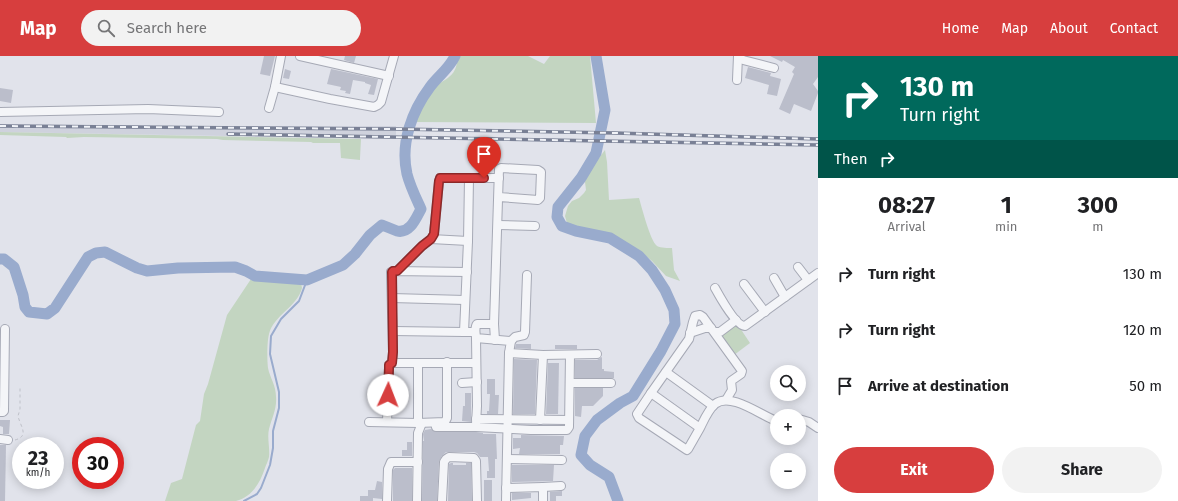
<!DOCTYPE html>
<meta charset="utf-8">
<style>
body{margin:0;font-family:"Fira Sans",sans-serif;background:#f2f2f2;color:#202124;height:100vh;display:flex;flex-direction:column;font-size:15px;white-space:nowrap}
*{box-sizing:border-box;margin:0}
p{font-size:13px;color:#757577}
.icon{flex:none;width:22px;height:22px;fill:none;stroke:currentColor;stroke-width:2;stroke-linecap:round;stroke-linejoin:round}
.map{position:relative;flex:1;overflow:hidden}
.sheet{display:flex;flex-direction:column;background:#fff;width:360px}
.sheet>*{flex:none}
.guide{background:#00695c;color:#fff;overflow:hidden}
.controls{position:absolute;left:770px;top:309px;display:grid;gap:8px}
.controls a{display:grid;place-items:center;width:36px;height:36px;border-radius:50%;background:#fff;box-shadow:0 2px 10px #0003;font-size:20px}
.speed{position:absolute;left:12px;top:381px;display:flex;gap:8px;font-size:20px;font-weight:700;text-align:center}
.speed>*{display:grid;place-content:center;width:52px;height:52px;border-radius:50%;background:#fff;box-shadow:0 2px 10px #0003;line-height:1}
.speed small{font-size:10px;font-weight:400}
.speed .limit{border:6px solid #d22;background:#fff;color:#111}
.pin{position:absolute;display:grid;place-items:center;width:34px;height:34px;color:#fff;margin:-41px -17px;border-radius:50% 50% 50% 0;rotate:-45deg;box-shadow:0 0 4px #0007}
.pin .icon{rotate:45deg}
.me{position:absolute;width:44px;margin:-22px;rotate:2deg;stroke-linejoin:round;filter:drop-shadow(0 0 3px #0008)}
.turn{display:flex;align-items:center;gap:14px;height:84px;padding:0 16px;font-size:18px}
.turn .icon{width:52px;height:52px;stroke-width:2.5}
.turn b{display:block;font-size:28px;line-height:34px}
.then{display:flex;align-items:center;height:38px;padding:0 16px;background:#0003;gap:8px;font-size:15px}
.eta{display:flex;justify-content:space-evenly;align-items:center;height:68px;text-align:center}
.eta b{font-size:24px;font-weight:700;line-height:28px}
.primary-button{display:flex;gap:8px;margin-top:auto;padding:8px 16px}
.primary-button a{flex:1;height:46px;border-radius:24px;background:#d73e3e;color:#fff;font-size:16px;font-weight:700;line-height:46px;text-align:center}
.primary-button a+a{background:#f2f2f2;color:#202124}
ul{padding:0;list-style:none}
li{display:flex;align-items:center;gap:12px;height:56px;padding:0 16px}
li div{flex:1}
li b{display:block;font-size:15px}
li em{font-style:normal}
header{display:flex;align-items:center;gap:24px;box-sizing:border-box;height:56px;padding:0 20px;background:#d73e3e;color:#fff}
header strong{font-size:19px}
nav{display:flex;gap:22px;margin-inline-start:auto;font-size:14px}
.search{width:280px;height:36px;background:#f2f2f2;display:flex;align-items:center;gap:10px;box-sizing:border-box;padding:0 14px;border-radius:22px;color:#757577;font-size:15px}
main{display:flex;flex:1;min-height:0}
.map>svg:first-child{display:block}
</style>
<header>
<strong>Map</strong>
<div class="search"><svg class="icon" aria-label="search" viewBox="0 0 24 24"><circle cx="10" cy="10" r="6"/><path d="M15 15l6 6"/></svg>Search here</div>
<nav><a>Home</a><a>Map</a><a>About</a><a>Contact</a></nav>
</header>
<main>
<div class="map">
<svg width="818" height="445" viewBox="0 0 818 445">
<rect width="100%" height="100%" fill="#e1e3eb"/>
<polygon fill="#cfd2dd" points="0,68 160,70 396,70 396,83 0,76"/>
<g fill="#c3d5c1">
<path d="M458,0H528L544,8L550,0H590L596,67L412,66C417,53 425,40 435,31C449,20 456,21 458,0Z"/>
<polygon points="0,76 361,83 360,102 360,104 341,102 340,87 313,87 311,86 223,84 217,83 84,81 67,82 66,81 0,79"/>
<path d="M605,94L607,106L609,144L639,142C642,152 650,184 657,190C661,192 668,192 672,192L674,214L680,225L666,220L652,205L639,194L627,187L608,179L590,174L573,171L567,167L565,160L568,150L572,145L579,142L584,137L586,134L585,126L587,119L590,113L599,102Z"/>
<path d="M251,223L301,227L302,232C297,251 274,259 269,278C267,286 267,304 268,312C270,322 276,329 276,341C277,353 272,362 269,373C267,382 270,392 269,401C268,405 266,409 265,412C260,427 252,441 236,445H165L171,427L182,423L196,369L200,365L204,338L208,328L227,259Z"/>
<polygon points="736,266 750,287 734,299 721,280"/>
</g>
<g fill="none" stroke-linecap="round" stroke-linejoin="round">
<polyline stroke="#99abcd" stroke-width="2" points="244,445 257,438 261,432 270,409 273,392 273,375 279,352 279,336 270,298 271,280 281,263 299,245 307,224"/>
<g stroke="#99abcd" stroke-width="11">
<polyline points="596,0 605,54 596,97 581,122 558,151 557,161 562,170 576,175 610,182 639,200 652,214 665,234 674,254 675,268 661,295 633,340 620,347 597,364 585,380 581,399 590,409 609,421 618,445"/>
<path d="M0,203H4L14,211L23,239L25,251L29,256L47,258L55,252L88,201L96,197L105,196L137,212L147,215L178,212L235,211L246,215L255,220L307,224L343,209L355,198L370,179L382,169C387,171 392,173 397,175C410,178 416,162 421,153C416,142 410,130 407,118C400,87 412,55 430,31C438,20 449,13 455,0"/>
</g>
</g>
<g fill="#bbbecb">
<polygon points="264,0 275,0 270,20 260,18"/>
<polygon points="345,0 356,0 354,7 344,4"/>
<polygon points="770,0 818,0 818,21 813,28 818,35 818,37 811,55 794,48 790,58 779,53 794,18 792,16 795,11 783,4 782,6"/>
<polygon points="748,11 771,17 770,20 781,23 777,40 767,38 769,29 745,22"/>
<polygon points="285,13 291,15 289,23 283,22"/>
<polygon points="331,13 378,23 374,39 368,38 371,29 365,27 365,26 353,24 350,38 345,37 346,35 340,34 341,31 327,28"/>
<polygon points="0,32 13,34 11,47 0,45"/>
<polygon points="516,288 531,288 531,293 515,292"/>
<rect x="555" y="289" width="22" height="4"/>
<polygon points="602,301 602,313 604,313 604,315 614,316 614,322 575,322 575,304 597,304"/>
<polygon points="514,303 537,304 535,358 513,358"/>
<polygon points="548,307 559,307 558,358 546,358"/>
<polygon points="487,323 495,323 495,339 499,339 498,358 487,358 487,355 489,355 490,338 487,338"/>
<polygon points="575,332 603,332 603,340 593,350 582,350 581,361 575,360"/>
<polygon points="465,337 471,337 471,366 462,365 463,350 465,350"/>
<polygon points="0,364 10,364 9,378 3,378 3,371 0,370"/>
<polygon points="431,373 436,376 476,376 483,377 483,378 496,378 497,403 495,403 495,422 487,422 487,415 489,415 488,401 480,401 477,397 474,396 446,396 442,400 439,405 437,445 422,445 423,385 424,385 423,378 425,374"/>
<polygon points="521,379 564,380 563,389 560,389 560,398 519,398 520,392 513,393 513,382 521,382"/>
<polygon points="407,386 412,386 412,400 402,400 402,394 407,394"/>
<polygon points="0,389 6,389 5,445 0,445"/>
<polygon points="451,407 453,407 453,409 466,409 466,407 471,407 472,445 448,445 449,408"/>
<polygon points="512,409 554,409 553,425 512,426"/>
<polygon points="395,412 412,412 412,445 393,445 393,414"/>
<rect x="484" y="424" width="8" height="21"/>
<polygon points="377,425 382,426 382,443 373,442 373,445 360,445 360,440 368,440 368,434 375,434"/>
<polygon points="562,435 562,440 556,440 556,445 550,445 550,436"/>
<polygon points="512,437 531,437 531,442 512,444"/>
</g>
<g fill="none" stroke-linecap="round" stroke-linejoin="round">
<g stroke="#a6a9b5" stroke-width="10">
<g id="minor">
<polyline points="300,0 389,20"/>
<polyline points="739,0 740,2 743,4 774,12"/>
<polyline points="737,24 738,0"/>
<polyline points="275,31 330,43 374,51 378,49 381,46 394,0"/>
<polyline points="269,52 275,31 281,0"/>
<polyline points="0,56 148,53 219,56"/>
<polyline points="469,122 468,185 464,276 475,276"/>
<polyline points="498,169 535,170"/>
<polyline points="431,183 468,185"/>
<polyline points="798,211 808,224"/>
<polyline points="397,215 422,190 431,183 434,178 439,125 440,122 499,122"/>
<polyline points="774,222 785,241"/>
<polyline points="744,228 765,256"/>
<path d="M715,232C720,241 736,270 745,270L818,217"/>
<polyline points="392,242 465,244"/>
<path d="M494,268H477C474,272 476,278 476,282L511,285L509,297L506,445"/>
<polyline points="393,275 464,276"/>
<polyline points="715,276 720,276 736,264"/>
<polyline points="690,277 705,272 711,272"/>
<polyline points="476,282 477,350 476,368"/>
<polyline points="495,284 494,268 499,113 501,112 538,114 541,116 540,142 538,144 499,141"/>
<polyline points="511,285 515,281 524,279 525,276 527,219"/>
<polyline points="509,297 543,299 597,298"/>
<polyline points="392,307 476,307"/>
<polyline points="666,316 713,350"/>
<polyline points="462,327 477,326"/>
<polyline points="570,327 611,327"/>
<polyline points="651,337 689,283 693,266 695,260 700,259 703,261 742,315 741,318 731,325 732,334 726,344"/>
<polyline points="0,356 3,356 4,355 5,273"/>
<polyline points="476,363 568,364"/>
<polyline points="799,363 809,366 818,372"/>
<polyline points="540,364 543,299"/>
<polyline points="369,366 418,367 445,366 447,362 447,306"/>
<polyline points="387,366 389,312 389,309 392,307 393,296 391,216 393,215 467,216"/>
<polyline points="418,367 418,307"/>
<polyline points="435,367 436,371 476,371 531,374 567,374 569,371 570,299"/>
<path d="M700,372L688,393L687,394L639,362L637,358L651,337L700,372C704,364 708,354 715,348C730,336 759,358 774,364H777"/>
<polyline points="0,383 8,384"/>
<polyline points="507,403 562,404"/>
<polyline points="543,431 561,430"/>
<polyline points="506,432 543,431 543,445"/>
<polyline points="387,445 388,413 391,406 418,406"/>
<polyline points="417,445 418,377 422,367"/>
<polyline points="442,445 444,406 446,403 449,401 474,402 476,405 477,445"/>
</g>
</g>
<path stroke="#bfc1c9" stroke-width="1" stroke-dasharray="3 3" stroke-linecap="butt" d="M15,384C30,380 20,370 18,360L20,353V332"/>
<use href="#minor" stroke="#f4f5f8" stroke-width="8"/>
<g stroke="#798095" stroke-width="3.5">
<g id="rail">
<polyline points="0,70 396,73 615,77 818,83"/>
<polyline points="228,78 818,89"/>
</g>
</g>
<use href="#rail" stroke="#f1f3f8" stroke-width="2" stroke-dasharray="6" stroke-linecap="butt"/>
</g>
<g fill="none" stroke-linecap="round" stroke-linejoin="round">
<g stroke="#8c2828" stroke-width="10">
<polyline id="route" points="388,339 389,312 389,309 392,307 393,296 392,216 393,215 397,215 422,190 431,183 434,178 439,125 440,122 484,122"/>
</g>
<use href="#route" stroke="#d73e3e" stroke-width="7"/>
</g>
</svg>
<div class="controls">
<a><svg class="icon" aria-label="search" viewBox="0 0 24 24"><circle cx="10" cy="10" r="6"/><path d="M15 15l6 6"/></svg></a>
<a>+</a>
<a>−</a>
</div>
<div class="speed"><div>23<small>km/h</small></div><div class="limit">30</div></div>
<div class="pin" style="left:484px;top:122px;background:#d93025"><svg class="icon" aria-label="arrive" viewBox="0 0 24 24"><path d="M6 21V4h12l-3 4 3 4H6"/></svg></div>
<svg class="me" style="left:388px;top:339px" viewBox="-20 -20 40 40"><circle r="19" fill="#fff"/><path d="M0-13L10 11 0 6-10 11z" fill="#d73e3e"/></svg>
</div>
<section class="sheet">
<div class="guide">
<div class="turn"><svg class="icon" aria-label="right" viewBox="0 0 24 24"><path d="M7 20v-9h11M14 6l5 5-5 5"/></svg><div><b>130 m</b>Turn right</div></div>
<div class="then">Then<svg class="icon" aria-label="right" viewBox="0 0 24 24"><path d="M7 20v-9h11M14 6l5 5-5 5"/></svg></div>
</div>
<div class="eta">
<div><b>08:27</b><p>Arrival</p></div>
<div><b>1</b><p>min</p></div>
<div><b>300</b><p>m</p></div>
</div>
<ul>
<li><svg class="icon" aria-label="right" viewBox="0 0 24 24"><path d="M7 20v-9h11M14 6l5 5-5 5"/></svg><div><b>Turn right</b></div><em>130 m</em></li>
<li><svg class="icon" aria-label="right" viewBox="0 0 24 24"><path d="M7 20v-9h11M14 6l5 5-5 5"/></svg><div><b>Turn right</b></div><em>120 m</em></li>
<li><svg class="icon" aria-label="arrive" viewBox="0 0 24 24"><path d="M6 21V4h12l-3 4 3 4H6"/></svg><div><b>Arrive at destination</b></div><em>50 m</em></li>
</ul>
<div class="primary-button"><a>Exit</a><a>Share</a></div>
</section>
</main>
